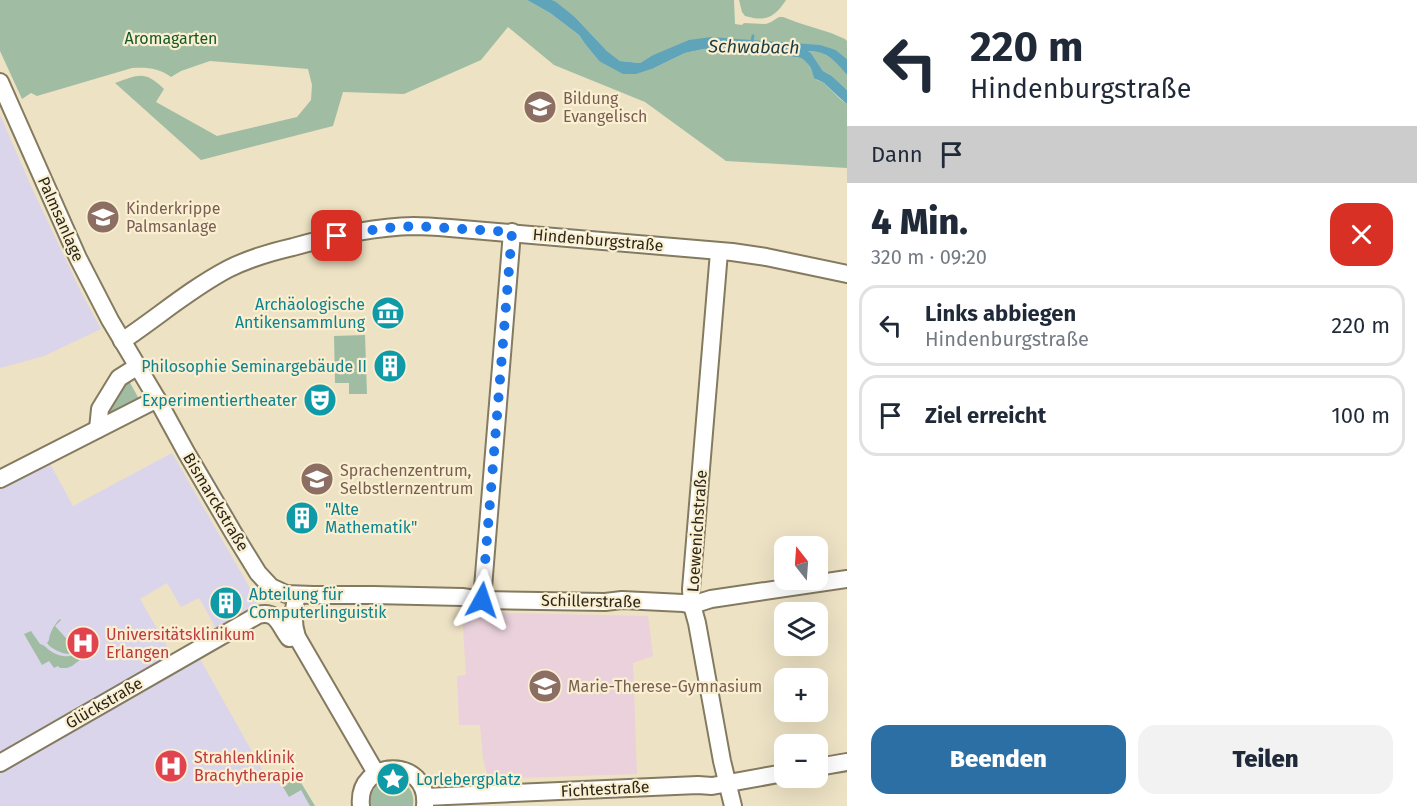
<!DOCTYPE html>
<html lang="de">
<meta charset="utf-8">
<style>
body{margin:0;font-family:"Fira Sans",sans-serif;background:#f2f2f3;color:#1f2937;height:100vh;display:flex;flex-direction:column;font-size:22px;white-space:nowrap}
*{box-sizing:border-box;margin:0}
p{font-size:20px;color:#747a83}
.icon{flex:none;width:33px;height:33px;fill:none;stroke:currentColor;stroke-width:2;stroke-linecap:round;stroke-linejoin:round}
.map{position:relative;flex:1;overflow:hidden}
.details{display:flex;flex-direction:column;background:#fff;width:570px}
.details>*{flex:none}
.banner{background:#fff;color:#1f2937;overflow:hidden}
.needle{width:39px;rotate:343deg}
.fabs{position:absolute;left:774px;top:536px;display:grid;gap:12px}
.fabs a{display:grid;place-items:center;width:54px;height:54px;border-radius:12px;background:#fff;box-shadow:0 6px 24px #0002;font-size:30px}
.pin{position:absolute;display:grid;place-items:center;width:51px;height:51px;color:#fff;margin:-26px;border-radius:12px;box-shadow:0 3px 9px #0006}
.me{position:absolute;width:66px;margin:-33px;rotate:5deg;stroke-linejoin:round;filter:drop-shadow(0 0 4px #0008)}
.turn{display:flex;align-items:center;gap:21px;height:126px;padding:0 24px;font-size:27px}
.turn .icon{width:78px;height:78px;stroke-width:2.5}
.turn b{display:block;font-size:42px;line-height:51px}
.then{display:flex;align-items:center;height:57px;padding:0 24px;background:#0003;gap:12px;font-size:22px}
.round{display:grid;place-items:center;flex:none;width:63px;height:63px;border-radius:18px;background:#f2f2f3}
.headline{display:flex;align-items:center;justify-content:space-between;height:102px;padding:0 24px}
h1{font-size:36px;font-weight:800;line-height:45px}
.cta{display:flex;gap:12px;margin-top:auto;padding:12px 24px}
.cta a{flex:1;height:69px;border-radius:18px;background:#2c6fa4;color:#fff;font-size:24px;font-weight:800;line-height:69px;text-align:center}
.cta a+a{background:#f2f2f3;color:#1f2937}
ul{padding:0;list-style:none}
li{display:flex;align-items:center;gap:18px;height:81px;margin:0 12px 9px;padding:0 12px;border:3px solid #e0e1e3;border-radius:18px}
li div{flex:1}
li b{display:block;font-size:22px}
li em{font-style:normal}
main{display:flex;flex:1;min-height:0}
.map>svg:first-child{display:block}
</style>
<main>
<div class="map">
<svg width="847" height="806" viewBox="0 0 847 806">
<rect width="100%" height="100%" fill="#ede2c4"/>
<polygon fill="#ead1db" points="462,612 648,616 653,656 633,663 637,774 488,779 483,758 480,725 459,725 457,676 466,675"/>
<g fill="#dad5eb">
<polygon points="0,115 31,186 81,292 101,329 44,356 0,368"/>
<polygon points="172,453 258,602 216,628 199,598 181,607 167,583 140,599 180,669 200,659 267,778 284,769 300,781 315,806 0,806 0,484 48,460 73,506"/>
</g>
<g fill="#a0bda3">
<path d="M0,0H527L550,13L579,35L585,44L599,61L654,68L685,53L704,49L728,47L801,58L807,62L817,80L824,83L840,99L847,104V168L726,161L645,102L554,65L508,27L481,60L404,94L343,92L333,126L201,160L115,83C139,75 144,70 164,89L156,102L217,136L297,117L311,100L312,85L308,69L210,61L181,71L171,77C159,68 147,67 132,68L37,96L31,93L22,99L0,51Z"/>
<polygon points="552,0 734,0 735,24 742,25 744,23 766,24 771,22 779,17 783,17 799,23 831,33 845,39 847,41 847,59 836,50 733,39 651,56 640,63 620,61 607,51 575,17"/>
<path d="M739,0H786C774,18 766,22 745,16L742,12Z"/>
<polygon points="806,50 819,51 837,62 847,75 847,90 832,76 823,71 811,53"/>
<polygon points="365,335 367,394 349,394 349,383 335,383 334,336"/>
<path d="M129,381L139,399C132,406 116,414 106,412L120,384Z"/>
<path d="M60,619L61,620L55,626L74,647L82,641L88,645L89,649C82,648 77,654 70,654C62,654 51,649 47,643L49,640C49,634 55,623 60,619Z"/>
<path d="M31,631L40,644C45,645 47,649 52,652C66,660 72,655 86,651L89,653L72,666L67,668H60L58,666L54,668L49,661L42,665L24,634Z"/>
<polygon points="284,769 300,781 315,806 310,806 301,790 289,797 283,787 288,784 281,770"/>
<path d="M395,779C408,783 415,792 413,806H371C369,790 378,779 395,779Z"/>
</g>
<path fill="#60a4b9" d="M527,0H552L556,2L575,17L607,51L620,61L640,63L651,56L689,40L711,37L820,45L836,50L847,59V75C836,61 825,50 808,51L811,53L823,71L832,76L847,90V104L841,99L824,83L814,78C812,69 809,63 801,58L728,47L704,49L685,53L654,68L636,74H623L599,61L585,44L579,35L550,13Z"/>
<g fill="none" stroke-linecap="round" stroke-linejoin="round">
<polyline stroke="#60a4b9" stroke-width="3" points="752,41 753,36"/>
<g stroke="#847a5f" stroke-width="20">
<g id="minor">
<polyline points="0,82 78,258 110,320 157,399 186,452 234,534 258,573 271,587 286,594 313,595 373,595 462,597 482,600 605,602 622,600 683,603 692,605 711,599 847,579"/>
<polyline points="719,252 691,589 692,605 697,623 722,761 733,806"/>
<path d="M122,341C158,317 190,289 228,269C248,259 271,252 293,247C332,236 372,227 414,226C426,226 438,227 450,228L732,252L766,257L847,274"/>
<polyline points="98,429 100,409 119,378 138,366"/>
<polyline points="0,479 157,399"/>
<path d="M297,595C293,609 292,622 297,637L376,773"/>
<polyline points="482,600 512,232"/>
<path d="M0,763L258,615C278,610 279,626 289,638L297,637"/>
<polyline points="818,767 847,762"/>
<polyline points="425,797 698,785 712,786 784,773"/>
<path d="M361,806C356,757 430,757 425,806"/>
</g>
</g>
<use href="#minor" stroke="#fff" stroke-width="16"/>
</g>
<g fill="none" stroke-linecap="round" stroke-linejoin="round">
<polyline stroke="#1a73e8" stroke-width="10" stroke-dasharray="0 18" points="337,236 385,228 414,226 512,232 482,600"/>
</g>
<defs>
<g id="university-disc" transform="scale(1.725)"><circle r="9.5" fill="#8d6e63" stroke="#faefd1"/><path d="M0-5L7-2L0 1L-7-2ZM-4 1L0 2.5L4 1V4Q0 6-4 4Z" fill="#fff"/></g>
<g id="school-disc" transform="scale(1.725)"><circle r="9.5" fill="#8d6e63" stroke="#faefd1"/><path d="M0-5L7-2L0 1L-7-2ZM-4 1L0 2.5L4 1V4Q0 6-4 4Z" fill="#fff"/></g>
<g id="museum-disc" transform="scale(1.725)"><circle r="9.5" fill="#0f9aa8" stroke="#faefd1"/><path d="M0-6L6-3V-2H-6V-3ZM-5-1h2V3h-2ZM-1-1h2V3h-2ZM3-1h2V3H3ZM-6 4H6V6H-6Z" fill="#fff"/></g>
<g id="building-disc" transform="scale(1.725)"><circle r="9.5" fill="#0f9aa8" stroke="#faefd1"/><path d="M-4-6H4V6H1V3H-1V6H-4ZM-2.5-4.3h1.7v1.8h-1.7ZM.8-4.3h1.7v1.8H.8ZM-2.5-1h1.7V.8h-1.7ZM.8-1h1.7V.8H.8Z" fill="#fff"/></g>
<g id="theatre-disc" transform="scale(1.725)"><circle r="9.5" fill="#0f9aa8" stroke="#faefd1"/><path d="M-5-5.5Q0-4 5-5.5V0Q5 5 0 6Q-5 5-5 0ZM-3.3-2.5H-1v1.5H-3.3ZM1-2.5H3.3v1.5H1ZM-2.8 1Q0 5.5 2.8 1Z" fill="#fff"/></g>
<g id="hospital-disc" transform="scale(1.725)"><circle r="9.5" fill="#e0444e" stroke="#faefd1"/><path d="M-5-5h3v3.5h4V-5h3V5h-3V1.5h-4V5h-3Z" fill="#fff"/></g>
<g id="sight-disc" transform="scale(1.725)"><circle r="9.5" fill="#0f9aa8" stroke="#faefd1"/><path d="M0-6L1.8-2.2L6-1.7L2.9 1.2L3.7 5.4L0 3.3L-3.7 5.4L-2.9 1.2L-6-1.7L-1.8-2.2Z" fill="#fff"/></g>
</defs>
<g fill-rule="evenodd">
<use href="#university-disc" x="540" y="107"/>
<use href="#school-disc" x="103" y="217"/>
<use href="#museum-disc" x="388" y="313"/>
<use href="#building-disc" x="390" y="366"/>
<use href="#theatre-disc" x="320" y="400"/>
<use href="#university-disc" x="317" y="479"/>
<use href="#building-disc" x="302" y="518"/>
<use href="#building-disc" x="226" y="603"/>
<use href="#hospital-disc" x="83" y="643"/>
<use href="#school-disc" x="545" y="686"/>
<use href="#hospital-disc" x="171" y="766"/>
<use href="#sight-disc" x="393" y="779"/>
</g>
<g text-anchor="middle" dominant-baseline="central" stroke-width="4.5" stroke-linejoin="round" paint-order="stroke">
<g font-size="16" fill="#165a27" stroke="#faefd1">
<text x="171" y="38">Aromagarten</text>
</g>
<g font-size="16" fill="#785e54" stroke="#faefd1" text-anchor="start">
<text x="563" y="98">Bildung<tspan x="563" dy="18">Evangelisch</tspan></text>
<text x="126" y="208">Kinderkrippe<tspan x="126" dy="18">Palmsanlage</tspan></text>
<text x="340" y="470">Sprachenzentrum,<tspan x="340" dy="18">Selbstlernzentrum</tspan></text>
<text x="568" y="686">Marie-Therese-Gymnasium</text>
</g>
<g font-size="16" fill="#2c271c" stroke="#faefd1">
<text transform="translate(61 219) rotate(66)">Palmsanlage</text>
<text transform="translate(598 240) rotate(5)">Hindenburgstraße</text>
<text transform="translate(216 502) rotate(59)">Bismarckstraße</text>
<text transform="translate(697 531) rotate(-86)">Loewenichstraße</text>
<text transform="translate(591 601) rotate(1)">Schillerstraße</text>
<text transform="translate(104 703) rotate(-30)">Glückstraße</text>
<text transform="translate(605 789) rotate(-3)">Fichtestraße</text>
</g>
<g font-size="16" fill="#0d838f" stroke="#faefd1" text-anchor="end">
<text x="365" y="304">Archäologische<tspan x="365" dy="18">Antikensammlung</tspan></text>
<text x="367" y="366">Philosophie Seminargebäude II</text>
<text x="297" y="400">Experimentiertheater</text>
<text x="325" y="509" text-anchor="start">"Alte<tspan x="325" dy="18">Mathematik"</tspan></text>
<text x="249" y="594" text-anchor="start">Abteilung für<tspan x="249" dy="18">Computerlinguistik</tspan></text>
<text x="416" y="779" text-anchor="start">Lorlebergplatz</text>
</g>
<g font-size="16" fill="#be3a42" stroke="#faefd1" text-anchor="start">
<text x="106" y="634">Universitätsklinikum<tspan x="106" dy="18">Erlangen</tspan></text>
<text x="194" y="757">Strahlenklinik<tspan x="194" dy="18">Brachytherapie</tspan></text>
</g>
<g font-size="18" font-style="italic" fill="#1a3b44" stroke="#faefd1">
<text transform="translate(754 47) rotate(1)">Schwabach</text>
</g>
</g>
</svg>
<div class="fabs">
<a><svg class="needle" viewBox="-14 -14 28 28"><path d="M0-13l5 13h-10z" fill="#e53935"/><path d="M0 13l5-13h-10z" fill="#747a83"/></svg></a>
<a><svg class="icon" aria-label="layers" viewBox="0 0 24 24"><path d="M12 4l9 5-9 5-9-5zM3 14l9 5 9-5"/></svg></a>
<a>+</a>
<a>−</a>
</div>
<div class="pin" style="left:337px;top:236px;background:#d93025"><svg class="icon" aria-label="arrive" viewBox="0 0 24 24"><path d="M6 21V4h12l-3 4 3 4H6"/></svg></div>
<svg class="me" style="left:482px;top:600px" viewBox="-20 -20 40 40"><path d="M0-17L14 15 0 8-14 15z" fill="#1a73e8" stroke="#fff" stroke-width="4"/></svg>
</div>
<section class="details">
<div class="banner">
<div class="turn"><svg class="icon" aria-label="left" viewBox="0 0 24 24"><path d="M17 20v-9H6M10 6l-5 5 5 5"/></svg><div><b>220 m</b>Hindenburgstraße</div></div>
<div class="then">Dann<svg class="icon" aria-label="arrive" viewBox="0 0 24 24"><path d="M6 21V4h12l-3 4 3 4H6"/></svg></div>
</div>
<div class="headline"><div><h1>4 Min.</h1><p>320 m · 09:20</p></div><a class="round" style="background:#d93025;color:#fff"><svg class="icon" aria-label="close" viewBox="0 0 24 24"><path d="M6 6l12 12M18 6L6 18"/></svg></a></div>
<ul>
<li><svg class="icon" aria-label="left" viewBox="0 0 24 24"><path d="M17 20v-9H6M10 6l-5 5 5 5"/></svg><div><b>Links abbiegen</b><p>Hindenburgstraße</p></div><em>220 m</em></li>
<li><svg class="icon" aria-label="arrive" viewBox="0 0 24 24"><path d="M6 21V4h12l-3 4 3 4H6"/></svg><div><b>Ziel erreicht</b></div><em>100 m</em></li>
</ul>
<div class="cta"><a>Beenden</a><a>Teilen</a></div>
</section>
</main>
